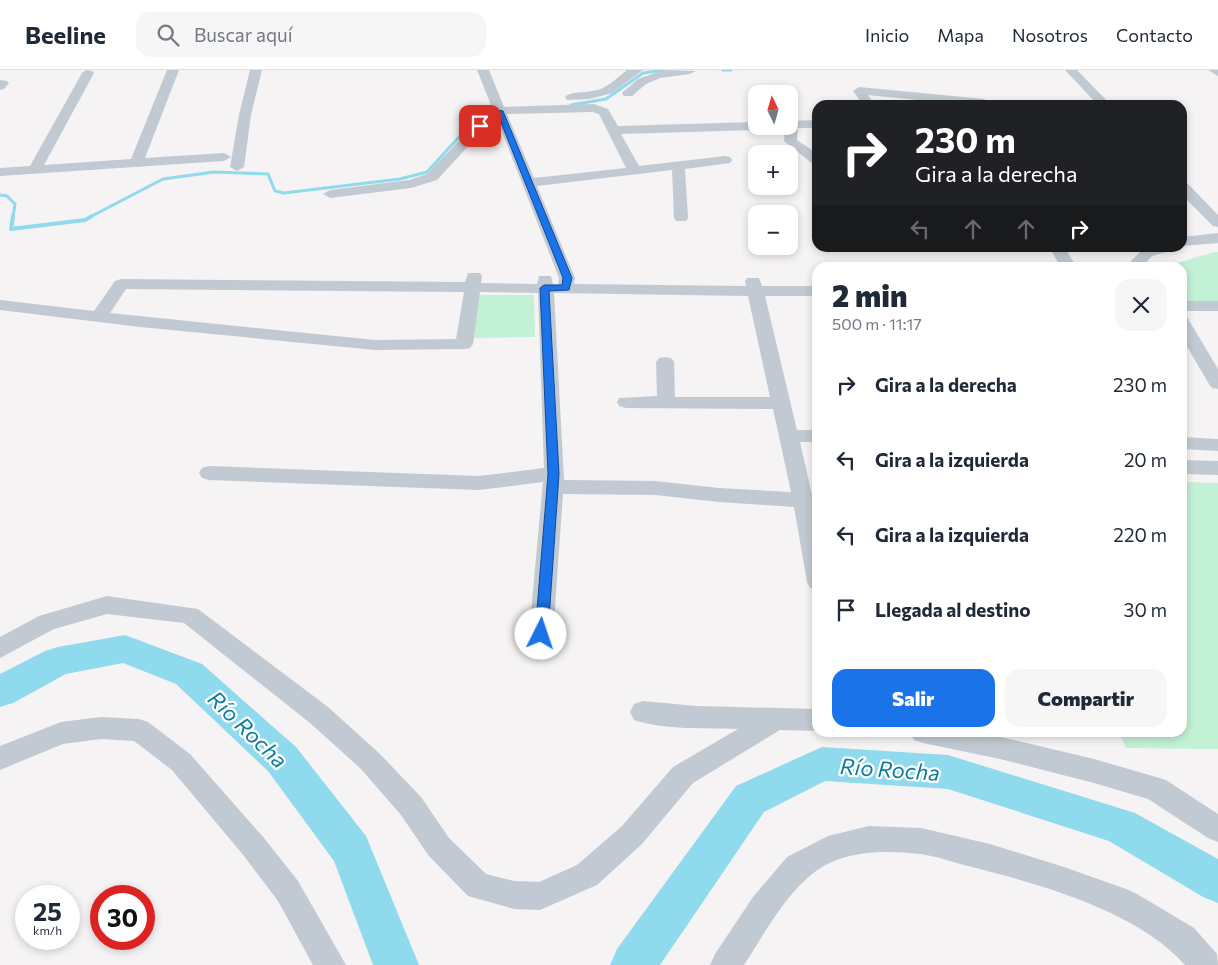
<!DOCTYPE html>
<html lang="es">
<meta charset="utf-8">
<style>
body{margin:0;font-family:Commissioner,sans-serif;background:#f6f6f7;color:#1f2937;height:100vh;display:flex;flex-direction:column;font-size:19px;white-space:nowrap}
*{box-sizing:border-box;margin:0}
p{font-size:16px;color:#747a83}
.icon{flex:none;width:28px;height:28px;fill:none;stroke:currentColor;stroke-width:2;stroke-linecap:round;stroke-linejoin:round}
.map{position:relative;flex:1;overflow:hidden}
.side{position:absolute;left:812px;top:192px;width:375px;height:475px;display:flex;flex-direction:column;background:#fff;border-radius:15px;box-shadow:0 2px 8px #0003}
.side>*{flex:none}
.top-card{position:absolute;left:812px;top:30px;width:375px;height:152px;border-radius:15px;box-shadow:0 2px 8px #0003;background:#202124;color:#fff;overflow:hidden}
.needle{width:32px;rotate:355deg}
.fabs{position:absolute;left:748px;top:15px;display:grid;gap:10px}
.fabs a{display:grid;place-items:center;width:50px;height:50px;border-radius:10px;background:#fff;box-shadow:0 2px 8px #0003;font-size:25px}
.speed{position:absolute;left:15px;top:815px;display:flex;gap:10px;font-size:25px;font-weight:700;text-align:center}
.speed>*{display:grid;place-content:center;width:65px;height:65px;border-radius:50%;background:#fff;box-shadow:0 2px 8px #0003;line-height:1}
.speed small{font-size:12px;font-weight:400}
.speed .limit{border:8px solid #d22;background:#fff;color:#111}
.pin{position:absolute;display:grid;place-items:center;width:42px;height:42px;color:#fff;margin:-21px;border-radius:10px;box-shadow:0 2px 8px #0006}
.me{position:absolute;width:55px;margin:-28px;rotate:4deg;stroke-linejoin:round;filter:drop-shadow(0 0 4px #0008)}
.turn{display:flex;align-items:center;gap:18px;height:105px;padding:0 20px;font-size:22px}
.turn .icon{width:65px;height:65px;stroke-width:2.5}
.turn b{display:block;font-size:35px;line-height:42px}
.lanes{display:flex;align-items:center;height:48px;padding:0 20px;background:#0003;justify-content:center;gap:25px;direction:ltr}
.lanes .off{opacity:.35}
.round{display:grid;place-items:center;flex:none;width:52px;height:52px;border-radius:15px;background:#f6f6f7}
.summary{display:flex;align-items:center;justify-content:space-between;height:85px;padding:0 20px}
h1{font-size:30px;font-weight:800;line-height:38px}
.primary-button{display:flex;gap:10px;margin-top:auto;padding:10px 20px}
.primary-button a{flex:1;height:58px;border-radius:15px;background:#1a73e8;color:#fff;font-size:20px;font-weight:800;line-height:58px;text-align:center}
.primary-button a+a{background:#f6f6f7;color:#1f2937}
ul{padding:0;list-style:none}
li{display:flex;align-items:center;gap:15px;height:75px;padding:0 20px}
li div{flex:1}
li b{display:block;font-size:19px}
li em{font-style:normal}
header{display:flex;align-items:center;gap:30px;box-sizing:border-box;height:70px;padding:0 25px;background:#fff;border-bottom:1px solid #e0e1e3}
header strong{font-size:24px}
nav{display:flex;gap:28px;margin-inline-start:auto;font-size:18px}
.search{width:350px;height:45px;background:#f6f6f7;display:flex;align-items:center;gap:12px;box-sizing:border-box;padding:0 18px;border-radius:15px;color:#747a83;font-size:19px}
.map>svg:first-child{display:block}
</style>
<header>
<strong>Beeline</strong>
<div class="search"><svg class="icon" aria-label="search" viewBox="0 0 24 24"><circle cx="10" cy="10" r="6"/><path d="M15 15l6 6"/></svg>Buscar aquí</div>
<nav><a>Inicio</a><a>Mapa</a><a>Nosotros</a><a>Contacto</a></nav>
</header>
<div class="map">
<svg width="1218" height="895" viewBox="0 0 1218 895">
<rect width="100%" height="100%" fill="#f5f3f3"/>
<g fill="#c3f1d5">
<polygon points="1215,182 1218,182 1218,233 1183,232 1182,198 1176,198 1180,192"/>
<polygon points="479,225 534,225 535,267 474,268"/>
<polygon points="1183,412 1218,413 1218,679 1126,678 1119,663 1182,662"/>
</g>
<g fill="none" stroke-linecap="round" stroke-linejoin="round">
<g stroke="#90daee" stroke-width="3">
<polyline points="723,0 731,0"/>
<polyline points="571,35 606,29 643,3 664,0"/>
<polyline points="0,125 7,126 15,134 13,147"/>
<polyline points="90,147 163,109 214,102 268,104 275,121 284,123 400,109 427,102 471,54 493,40 498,39"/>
</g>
<polyline stroke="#90daee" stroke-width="4" points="13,146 11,159 85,150 92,146"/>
<g fill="#90daee" fill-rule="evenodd">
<polygon points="125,565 202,594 296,677 366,766 419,895 373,895 334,791 268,701 176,614 123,593 66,604 13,633 0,637 0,604 45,581 58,577"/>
<polygon points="822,677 948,685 1135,743 1218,789 1218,833 1203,827 1109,771 948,719 825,711 764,742 660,895 610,895 617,879 736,716"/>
</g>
<g fill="#c1cad2" fill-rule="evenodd">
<polygon points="86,0 92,1 94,3 44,95 131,89 167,0 179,0 145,88 224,83 231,87 224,91 0,106 0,98 30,96 82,3"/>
<polygon points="250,0 262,0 251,45 244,97 237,101 230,97 239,45"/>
<path d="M477,0H489L504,37L594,34L608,39L618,56L756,52V56H762L756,60L621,64L639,96L725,86L730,87L732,90L730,93L685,99L688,148L686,151H676L674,148L672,100L537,116L575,208L574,214L746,216L745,211L747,208H759L762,216H818V226H765L797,360H818V372H800L818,451V520L810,518L807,512L794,437L719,432L655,425L563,424L553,564L549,571L541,573L533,571L529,564L543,412L479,420L209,410L202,408L199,403L202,398L209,396L479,406L544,398L538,223L480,222L473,274L470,278L464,279L375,280L140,257L0,240V230L94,241L115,211L121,209L465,212L468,203H480L482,206L481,213L537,214L539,206H551L553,214H558L559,208L497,49L484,59L437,110L411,118L330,128L323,124L330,120L409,110L427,104L476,53L493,40ZM592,42L599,44L626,98L534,108L507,44ZM126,219L464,222L456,269L375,270L110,243ZM554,223L748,226L770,327H675L674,292L671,288L665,287L659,288L656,292L657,326L619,328L617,332L619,336L626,338L773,339L791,422L719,418L655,411L564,410Z"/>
<path d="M627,0H643L612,23L590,29L567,30L565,27C571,21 584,23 592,21C608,19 615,9 627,0Z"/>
<polygon points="664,0 696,1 690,4 660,8 646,14 632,26 624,26 622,23 638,9"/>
<polygon points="1065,0 1077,0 1111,35 1098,35"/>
<polygon points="1208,0 1218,0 1218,6"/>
<polygon points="0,10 7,11 9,13 4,19 0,20"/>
<polygon points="859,17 984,29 990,33 989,35 967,35 868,25 875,35 863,35 853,21"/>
<polygon points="818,50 818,58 798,58 797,70 818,84 818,95 813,94 784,71 785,58 784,56 789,56 789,51"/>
<polygon points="1182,112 1187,113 1218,145 1218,157 1213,156 1182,125"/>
<polygon points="1218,163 1218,173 1182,176 1182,167"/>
<polygon points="1050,178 1065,178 1077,198 1061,198"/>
<polygon points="1150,178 1173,178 1170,181 1152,186 1141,198 1124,198 1142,180"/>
<rect x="1182" y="231" width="36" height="10"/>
<polygon points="1182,247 1188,248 1190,252 1218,299 1218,319 1212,318 1209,314 1182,268"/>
<polygon points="1182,367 1218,369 1218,381 1182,379"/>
<polygon points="1182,390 1218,391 1218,405 1182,404"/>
<path d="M107,526L198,539L328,637L379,683L421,727L449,768L486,804L514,811L539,812L577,795L622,756L673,697L738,659C706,658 664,660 634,650L630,642L634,634L643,631L696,636L818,639V661L780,660L693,713L642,774L597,815L540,840L514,839L468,826L429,786L401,745L361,699L310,653L184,553L107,544L54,559L0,588V567L39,546Z"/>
<polygon points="101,647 139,649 148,652 190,684 264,768 298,811 346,895 313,895 278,831 244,786 172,700 134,671 101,669 63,674 0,700 0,676 61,652"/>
<polygon points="910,662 980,662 1094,689 1156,707 1166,710 1218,744 1218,772 1208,768 1148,729 1094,713 1000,689 923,673 914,670"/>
<path d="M869,756L921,758L990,774L1064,797L1126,819L1137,824L1194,858L1217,884L1218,895H1185C1138,841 1036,813 968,796C952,792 936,786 920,784C892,781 861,780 834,791C794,807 767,860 744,895H710L715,884L753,827L787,787L828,766Z"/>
</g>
</g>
<polygon fill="#1a73e8" stroke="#114b97" points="498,40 503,41 572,208 569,220 549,221 559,404 548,564 546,568 537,568 535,564 548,404 540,218 544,215 562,215 563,208 498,45 482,58 476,56"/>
<g text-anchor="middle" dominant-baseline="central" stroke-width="4.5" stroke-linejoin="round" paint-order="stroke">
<g font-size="22" font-style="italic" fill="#0c7c9b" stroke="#fff">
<text transform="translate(248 659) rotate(44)">Río Rocha</text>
<text transform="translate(890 699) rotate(4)">Río Rocha</text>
</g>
</g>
</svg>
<div class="fabs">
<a><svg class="needle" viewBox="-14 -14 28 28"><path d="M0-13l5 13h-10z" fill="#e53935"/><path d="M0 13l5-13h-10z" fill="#747a83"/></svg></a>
<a>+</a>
<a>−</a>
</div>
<div class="speed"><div>25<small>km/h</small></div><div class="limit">30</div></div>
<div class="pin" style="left:480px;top:56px;background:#d93025"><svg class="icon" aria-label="arrive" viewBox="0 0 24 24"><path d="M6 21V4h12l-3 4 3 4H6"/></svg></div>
<svg class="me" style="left:541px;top:564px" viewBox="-20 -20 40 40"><circle r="19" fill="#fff"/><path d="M0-13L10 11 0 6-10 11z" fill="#1a73e8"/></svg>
<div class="top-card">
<div class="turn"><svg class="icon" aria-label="right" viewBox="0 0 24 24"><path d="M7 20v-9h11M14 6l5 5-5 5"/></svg><div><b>230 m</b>Gira a la derecha</div></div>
<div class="lanes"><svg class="icon off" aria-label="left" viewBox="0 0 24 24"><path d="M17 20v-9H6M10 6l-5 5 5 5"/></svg><svg class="icon off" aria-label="ahead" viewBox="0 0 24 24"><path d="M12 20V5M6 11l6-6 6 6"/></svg><svg class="icon off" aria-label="ahead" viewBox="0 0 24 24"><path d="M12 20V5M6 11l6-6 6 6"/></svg><svg class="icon" aria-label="right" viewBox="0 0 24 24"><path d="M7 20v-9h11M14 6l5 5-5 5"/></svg></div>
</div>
<section class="side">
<div class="summary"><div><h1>2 min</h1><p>500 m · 11:17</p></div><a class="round"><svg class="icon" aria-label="close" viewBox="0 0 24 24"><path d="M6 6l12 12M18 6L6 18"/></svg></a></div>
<ul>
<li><svg class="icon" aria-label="right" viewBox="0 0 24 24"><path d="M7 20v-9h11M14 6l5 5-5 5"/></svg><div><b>Gira a la derecha</b></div><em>230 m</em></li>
<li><svg class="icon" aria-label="left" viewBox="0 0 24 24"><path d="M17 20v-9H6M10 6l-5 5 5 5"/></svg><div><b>Gira a la izquierda</b></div><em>20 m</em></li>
<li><svg class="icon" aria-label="left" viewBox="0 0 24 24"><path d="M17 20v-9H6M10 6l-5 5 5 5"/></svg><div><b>Gira a la izquierda</b></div><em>220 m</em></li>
<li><svg class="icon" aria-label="arrive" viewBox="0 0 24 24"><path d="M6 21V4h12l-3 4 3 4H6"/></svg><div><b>Llegada al destino</b></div><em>30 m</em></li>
</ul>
<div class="primary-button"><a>Salir</a><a>Compartir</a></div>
</section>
</div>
